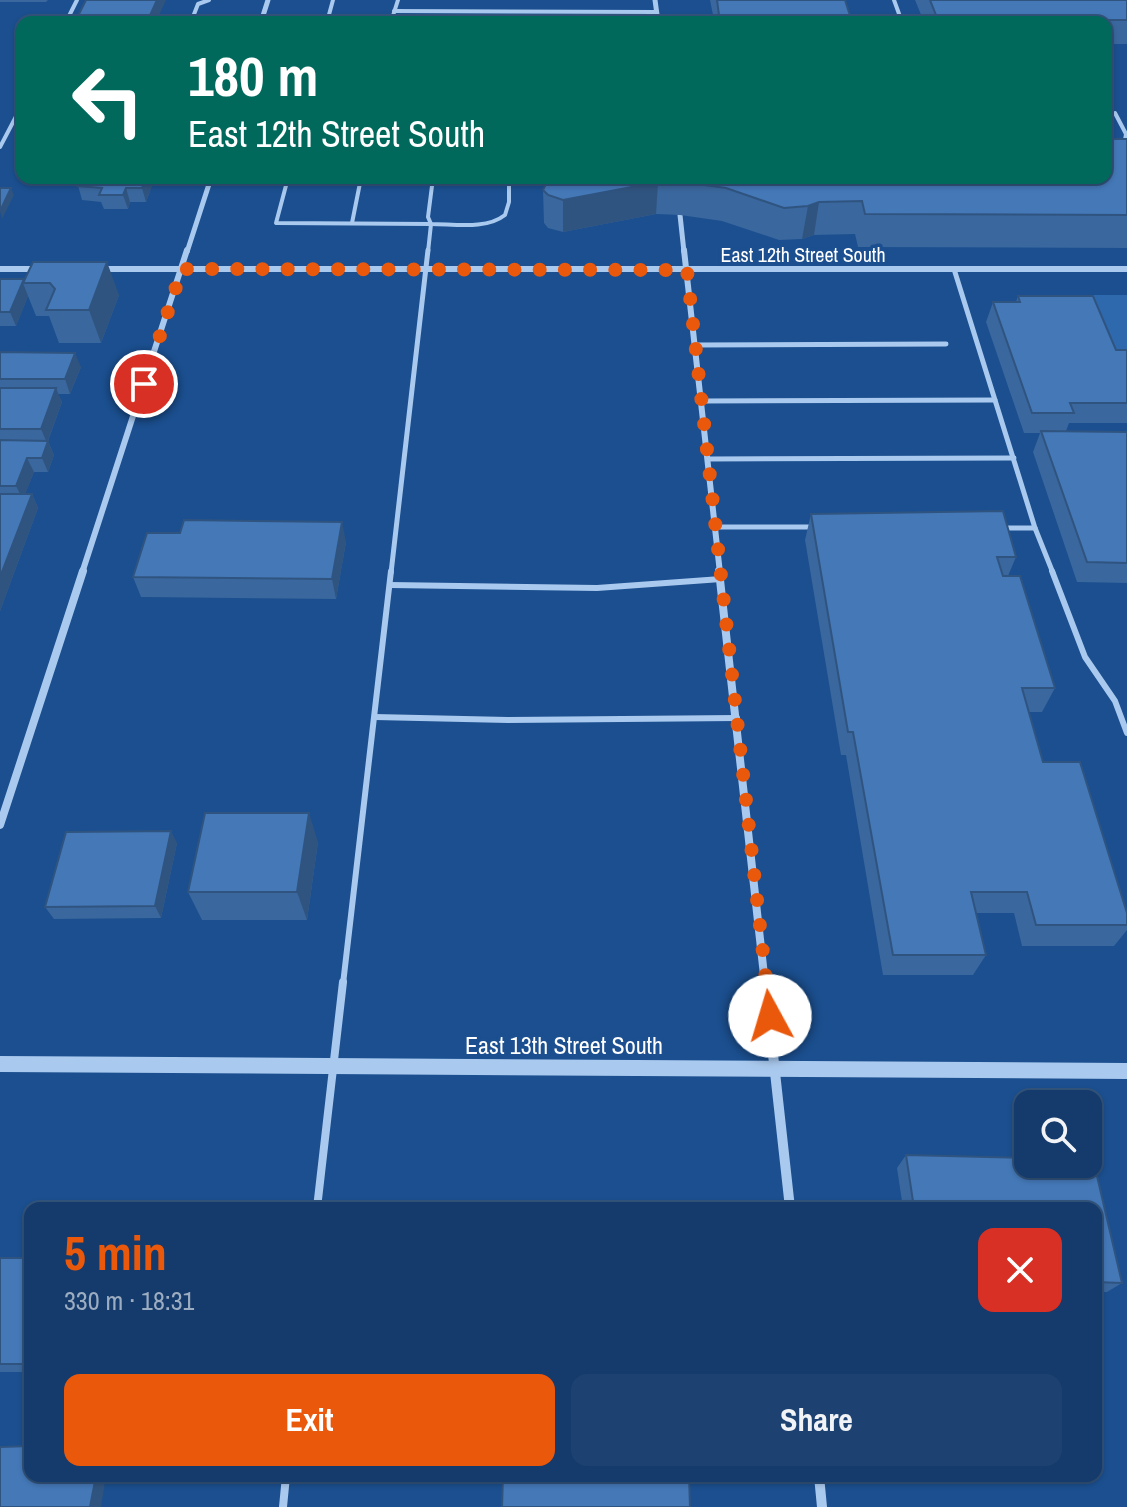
<!DOCTYPE html>
<meta charset="utf-8">
<style>
body{margin:0;font-family:"Archivo Narrow",sans-serif;background:#1d4271;color:#f1f3f6;height:100vh;display:flex;flex-direction:column;font-size:30px;white-space:nowrap}
*{box-sizing:border-box;margin:0}
p{font-size:26px;color:#9dadc1}
.icon{flex:none;width:44px;height:44px;fill:none;stroke:currentColor;stroke-width:2;stroke-linecap:round;stroke-linejoin:round}
.map{position:relative;flex:1;overflow:hidden}
.panel{position:absolute;left:24px;top:1202px;width:1078px;height:280px;display:flex;flex-direction:column;background:#143b6b;border-radius:16px;box-shadow:0 2px 6px #0004,0 0 0 2px #33557e}
.panel>*{flex:none}
.guide{position:absolute;left:16px;top:16px;width:1096px;height:168px;border-radius:16px;box-shadow:0 2px 6px #0004,0 0 0 2px #33557e;background:#00695c;color:#fff;overflow:hidden}
.controls{position:absolute;left:1014px;top:1090px;display:grid;gap:16px}
.controls a{display:grid;place-items:center;width:88px;height:88px;border-radius:16px;background:#143b6b;box-shadow:0 2px 6px #0004,0 0 0 2px #33557e;font-size:40px}
.pin{position:absolute;display:grid;place-items:center;width:68px;height:68px;color:#fff;margin:-34px;border:4px solid #fff;border-radius:50%;box-shadow:0 2px 8px #0007}
.me{position:absolute;width:88px;margin:-44px;rotate:354deg;stroke-linejoin:round;filter:drop-shadow(0 0 6px #0008)}
.turn{display:flex;align-items:center;gap:28px;height:168px;padding:0 40px;font-size:36px}
.turn .icon{width:104px;height:104px;stroke-width:2.5}
.turn b{display:block;font-size:56px;line-height:68px}
.round{display:grid;place-items:center;flex:none;width:84px;height:84px;border-radius:16px;background:#1d4271}
.headline{display:flex;align-items:center;justify-content:space-between;height:136px;padding:0 40px}
h1{font-size:48px;font-weight:700;line-height:60px;color:#ea580c}
.primary-button{display:flex;gap:16px;margin-top:auto;padding:16px 40px}
.primary-button a{flex:1;height:92px;border-radius:16px;background:#ea580c;color:#fff;font-size:32px;font-weight:700;line-height:92px;text-align:center}
.primary-button a+a{background:#1d4271;color:#f1f3f6}
.map>svg:first-child{display:block}
</style>
<div class="map">
<svg width="1127" height="1507" viewBox="0 0 1127 1507">
<rect width="100%" height="100%" fill="#1b4f8f"/>
<polygon fill="#2e69ad" points="1076,295 1127,295 1127,373 1110,373"/>
<g fill="none" stroke-linecap="round" stroke-linejoin="round">
<g stroke="#a9c9ee" stroke-width="4">
<polyline points="894,0 902,22"/>
<polyline points="394,11 657,12"/>
<polyline points="66,22 77,0"/>
<polyline points="191,22 198,4 209,0"/>
<polyline points="327,22 333,0"/>
<polyline points="391,22 398,0"/>
<polyline points="1106,146 1125,140 1126,134 1115,113"/>
<polyline points="0,147 22,105"/>
<polyline points="288,178 276,223 431,224 428,252"/>
<path d="M433,178L428,217L431,224C454,224 486,230 505,215L509,202V178"/>
<polyline points="352,223 361,178"/>
</g>
<g stroke="#a9c9ee" stroke-width="5">
<polyline points="954,269 1035,528 1053,573"/>
<polyline points="695,345 946,344"/>
<polyline points="702,401 995,400"/>
<polyline points="708,459 1014,458"/>
<polyline points="715,527 816,527"/>
<polyline points="1003,528 1035,528"/>
<polyline points="391,573 428,250"/>
</g>
<g stroke="#a9c9ee" stroke-width="6">
<polyline points="1052,571 1085,657 1115,701 1127,733"/>
<polyline points="390,585 597,588 721,579"/>
<polyline points="375,717 508,720 737,718"/>
<polyline points="343,984 391,571"/>
</g>
<g stroke="#a9c9ee" stroke-width="8">
<polyline points="317,1208 343,982"/>
<polyline points="283,1507 286,1476"/>
</g>
<g stroke="#a9c9ee" stroke-width="5">
<polyline points="655,0 658,22"/>
<polyline points="261,22 268,0"/>
<polyline points="680,215 684,252"/>
<polyline points="187,252 211,178"/>
</g>
<g stroke="#a9c9ee" stroke-width="6">
<polyline points="684,250 720,573"/>
<polyline points="0,269 39,269"/>
<polyline points="101,269 1127,269"/>
<polyline points="82,573 187,250"/>
</g>
<g stroke="#a9c9ee" stroke-width="8">
<polyline points="719,571 765,984"/>
<polyline points="0,825 83,571"/>
</g>
<g stroke="#a9c9ee" stroke-width="10">
<polyline points="765,982 790,1208"/>
<polyline points="819,1476 822,1507"/>
</g>
<polygon fill="#a9c9ee" fill-rule="evenodd" points="0,1056 1127,1063 1127,1079 0,1072"/>
</g>
<g fill="#3a679d">
<polygon points="0,0 48,0 46,2 0,2"/>
<polygon points="710,0 845,0 852,22 685,22 686,15 713,15"/>
<polygon points="915,0 1127,0 1127,44 1106,44 1106,22 924,22"/>
<polygon points="1127,139 1127,248 858,247 855,234 814,235 802,239 779,240 722,221 680,215 656,214 563,232 548,228 544,223 543,190 545,185 545,178 1106,178"/>
<polygon points="76,178 153,178 154,180 146,202 130,202 128,209 104,209 101,202 82,200"/>
<polygon points="33,262 119,295 101,343 59,343 49,316 36,316 28,296 16,326 0,326 0,279 24,280"/>
<polygon points="1018,296 1116,350 1127,350 1127,423 1069,423 1066,431 1127,432 1127,583 1077,582 1033,452 1040,433 1024,433 986,322 993,302 1016,302"/>
<polygon points="0,352 81,367 70,394 58,394 62,402 48,441 54,455 48,472 34,472 25,494 32,494 38,508 0,611"/>
<polygon points="811,514 1016,557 1008,576 1055,688 1042,712 1029,712 1043,762 1127,913 1127,930 1114,946 1022,946 1014,913 976,913 986,955 973,975 883,975 846,755 841,755 805,540"/>
<polygon points="346,542 336,599 141,597 133,577"/>
<polygon points="318,842 307,920 202,920 188,892"/>
<polygon points="177,843 161,918 54,919 45,907"/>
<polygon points="906,1155 1028,1158 1028,1164 1088,1164 1088,1159 1093,1159 1122,1283 1107,1292 1096,1292 1096,1208 903,1208 897,1168"/>
<rect x="0" y="1258" width="30" height="114"/>
</g>
<g fill="#305480">
<polygon points="157,0 166,0 156,22 147,22"/>
<polygon points="145,178 153,178 154,180 146,202 142,188"/>
<polygon points="658,182 656,214 563,232 563,200"/>
<polygon points="11,188 14,195 2,219 0,211"/>
<polygon points="126,188 130,202 128,209 123,195"/>
<polygon points="819,202 814,235 802,239 808,206"/>
<polygon points="107,262 119,295 101,343 89,310"/>
<polygon points="24,279 23,283 28,296 16,326 10,312"/>
<polygon points="75,353 81,367 70,394 65,379"/>
<polygon points="56,388 62,402 47,443 41,429"/>
<polygon points="48,441 54,455 48,472 42,458"/>
<polygon points="27,458 34,472 23,500 16,486"/>
<polygon points="32,494 38,508 0,611 0,577"/>
<polygon points="342,522 346,542 336,599 332,579"/>
<polygon points="309,813 318,842 307,920 297,892"/>
<polygon points="171,831 177,843 161,918 155,906"/>
<polygon points="96,1476 106,1476 101,1507 90,1507"/>
</g>
<g fill="#4478b7" stroke="#305480" stroke-width="2">
<polygon points="86,0 157,0 147,22 75,22"/>
<polygon points="717,0 845,0 852,22 687,22 686,15 719,15"/>
<polygon points="930,0 1127,0 1127,20 938,20"/>
<polygon points="1106,139 1127,139 1127,215 865,214 862,201 819,202 808,206 784,208 726,188 683,182 658,182 563,200 548,195 543,190 548,180 553,178 1106,178"/>
<polygon points="76,178 145,178 142,188 126,188 123,195 99,195 102,188 77,186 80,179"/>
<polygon points="0,188 11,188 0,211"/>
<polygon points="33,262 107,262 89,310 46,310 55,289 50,283 23,283"/>
<polygon points="0,279 24,279 10,312 0,312"/>
<polygon points="1018,296 1093,296 1116,350 1127,350 1127,403 1070,403 1074,413 1032,413 993,302 1020,302"/>
<polygon points="0,352 75,353 65,379 0,379"/>
<polygon points="0,388 56,388 41,429 0,429"/>
<polygon points="1041,431 1127,432 1127,563 1087,562"/>
<polygon points="0,440 48,441 42,458 27,458 16,486 0,486"/>
<polygon points="0,494 32,494 0,577"/>
<polygon points="1003,511 1016,557 997,557 1003,576 1020,576 1055,688 1022,688 1043,762 1080,762 1127,913 1127,925 1036,925 1027,892 971,892 986,955 893,955 853,732 848,732 811,514"/>
<polygon points="184,520 342,522 332,579 133,577 147,533 180,533"/>
<polygon points="205,813 309,813 297,892 188,892"/>
<polygon points="171,831 155,906 45,907 66,832"/>
<polygon points="906,1155 1028,1158 1028,1164 1088,1164 1088,1159 1093,1159 1122,1283 1096,1282 1096,1208 914,1208"/>
<rect x="0" y="1258" width="30" height="106"/>
<polygon points="30,1446 30,1476 96,1476 90,1507 0,1507 0,1447"/>
<polygon points="503,1476 689,1476 690,1507 502,1507"/>
</g>
<g fill="none" stroke-linecap="round" stroke-linejoin="round">
<polyline stroke="#ea580c" stroke-width="14" stroke-dasharray="0 25.2" points="144,384 182,269 687,270 770,1016"/>
</g>
<g text-anchor="middle" dominant-baseline="central" stroke-width="7" stroke-linejoin="round" paint-order="stroke">
<g font-size="20" fill="#fff" stroke="#1b4f8f">
<text x="803" y="254">East 12th Street South</text>
</g>
<g font-size="24" fill="#fff" stroke="#1b4f8f">
<text x="564" y="1045">East 13th Street South</text>
</g>
</g>
</svg>
<div class="controls">
<a><svg class="icon" aria-label="search" viewBox="0 0 24 24"><circle cx="10" cy="10" r="6"/><path d="M15 15l6 6"/></svg></a>
</div>
<div class="pin" style="left:144px;top:384px;background:#d93025"><svg class="icon" aria-label="arrive" viewBox="0 0 24 24"><path d="M6 21V4h12l-3 4 3 4H6"/></svg></div>
<svg class="me" style="left:770px;top:1016px" viewBox="-20 -20 40 40"><circle r="19" fill="#fff"/><path d="M0-13L10 11 0 6-10 11z" fill="#ea580c"/></svg>
<div class="guide">
<div class="turn"><svg class="icon" aria-label="left" viewBox="0 0 24 24"><path d="M17 20v-9H6M10 6l-5 5 5 5"/></svg><div><b>180 m</b>East 12th Street South</div></div>
</div>
<section class="panel">
<div class="headline"><div><h1>5 min</h1><p>330 m · 18:31</p></div><a class="round" style="background:#d93025;color:#fff"><svg class="icon" aria-label="close" viewBox="0 0 24 24"><path d="M6 6l12 12M18 6L6 18"/></svg></a></div>
<div class="primary-button"><a>Exit</a><a>Share</a></div>
</section>
</div>
